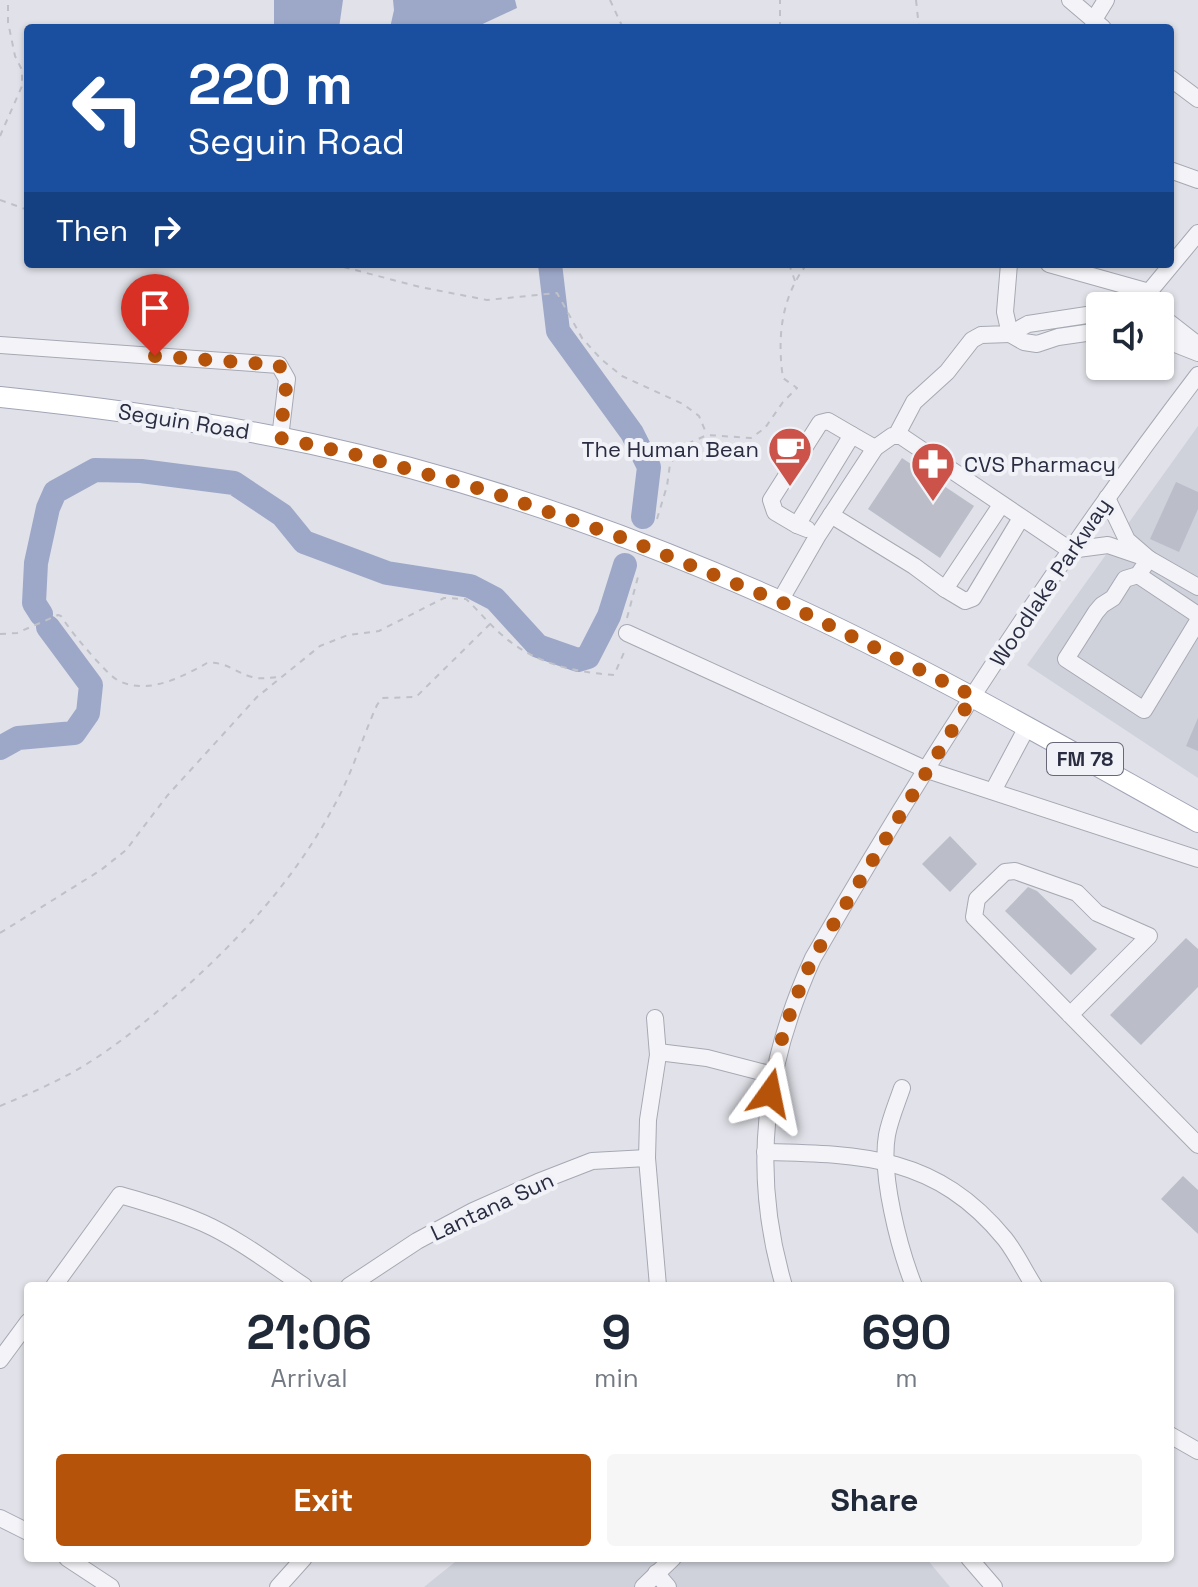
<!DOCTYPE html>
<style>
body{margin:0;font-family:"Space Grotesk",sans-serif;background:#f6f6f7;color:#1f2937;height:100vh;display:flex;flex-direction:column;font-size:30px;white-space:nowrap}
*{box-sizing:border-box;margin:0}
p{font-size:26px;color:#747a83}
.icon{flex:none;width:44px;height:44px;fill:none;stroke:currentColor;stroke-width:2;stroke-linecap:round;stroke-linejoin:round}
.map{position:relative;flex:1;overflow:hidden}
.drawer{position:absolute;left:24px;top:1282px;width:1150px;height:280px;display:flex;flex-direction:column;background:#fff;border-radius:8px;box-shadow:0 2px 6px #0004}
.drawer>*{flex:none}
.guide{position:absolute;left:24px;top:24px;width:1150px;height:244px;border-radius:8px;box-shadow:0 2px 6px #0004;background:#1a4fa0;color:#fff;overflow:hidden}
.controls{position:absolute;left:1086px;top:292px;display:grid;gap:16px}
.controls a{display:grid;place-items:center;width:88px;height:88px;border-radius:8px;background:#fff;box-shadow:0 2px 6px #0004;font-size:40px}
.pin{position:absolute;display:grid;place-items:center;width:68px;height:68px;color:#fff;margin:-82px -34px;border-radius:50% 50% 50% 0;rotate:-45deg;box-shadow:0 0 8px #0007}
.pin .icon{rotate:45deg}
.me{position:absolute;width:88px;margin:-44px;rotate:12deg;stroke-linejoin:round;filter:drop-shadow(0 0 6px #0008)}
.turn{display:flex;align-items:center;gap:28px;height:168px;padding:0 32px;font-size:36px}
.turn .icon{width:104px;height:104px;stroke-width:2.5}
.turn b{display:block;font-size:56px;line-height:68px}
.then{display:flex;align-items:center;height:76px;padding:0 32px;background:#0003;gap:16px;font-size:30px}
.eta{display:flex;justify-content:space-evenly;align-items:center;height:136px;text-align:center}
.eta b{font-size:48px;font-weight:700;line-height:56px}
.primary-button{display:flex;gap:16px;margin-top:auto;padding:16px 32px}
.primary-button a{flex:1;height:92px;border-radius:8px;background:#b45309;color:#fff;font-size:32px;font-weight:700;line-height:92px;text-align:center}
.primary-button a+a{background:#f6f6f7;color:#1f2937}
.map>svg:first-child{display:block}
</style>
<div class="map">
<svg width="1198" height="1587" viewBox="0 0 1198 1587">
<rect width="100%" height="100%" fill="#e1e2e9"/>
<g fill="#cfd1db">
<polygon points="1198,426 1198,778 1027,665"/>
<polygon points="460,1558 926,1558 950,1587 424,1587"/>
</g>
<g fill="#9da8c8">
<polygon points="274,0 343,0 339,28 274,28"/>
<polygon points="393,0 515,0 517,8 474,28 390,28 394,10"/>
</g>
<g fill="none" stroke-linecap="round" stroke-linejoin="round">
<g stroke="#9da8c8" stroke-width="24">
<polyline points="550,264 558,331 632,433 649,467 643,517"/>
<polyline points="41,614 34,603 36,563 48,508 55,492 95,470 141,471 234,483 282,515 304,542 387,573 470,586 495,599 538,646 578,660 588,657 609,616 625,565"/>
<polyline points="0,748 18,738 74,733 88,713 91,685 48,627"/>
</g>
</g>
<g fill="#bbbdc9">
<polygon points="902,458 974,506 940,558 868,509"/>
<polygon points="1176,482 1198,492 1198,509 1179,552 1150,539"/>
<polygon points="1198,718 1198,751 1186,746"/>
<polygon points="950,836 977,864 950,892 922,864"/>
<polygon points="1028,887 1037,891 1097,949 1071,975 1005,911"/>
<polygon points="1186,938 1198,949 1198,987 1141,1045 1110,1015"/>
<polygon points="1183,1176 1198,1190 1198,1234 1161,1199"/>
</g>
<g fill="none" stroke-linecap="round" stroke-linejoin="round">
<g stroke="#a6a8b3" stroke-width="18">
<g id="minor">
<polyline points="1070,0 1103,28"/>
<polyline points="1093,21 1106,0"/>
<polyline points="1170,78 1198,99"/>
<polyline points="1170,170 1198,180"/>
<polyline points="1049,264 1149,292"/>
<polyline points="1142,306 1149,292 1198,233"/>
<polyline points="1100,313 1028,324 1010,334 1024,342 1037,344 1058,337 1100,331"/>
<polyline points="1160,320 1170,323 1198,345"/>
<polyline points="1160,338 1198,353"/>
<polyline points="0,345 279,365 287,379 280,438"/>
<polyline points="896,436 914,402 947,372 972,340 981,335 1010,334 1005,312 1009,264"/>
<polyline points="1107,498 1127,540 1149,559 1198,587"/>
<polyline points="831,515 914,566 945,589 1001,505"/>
<polyline points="797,525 775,512 771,500 820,423 828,421 852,435"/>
<polyline points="807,529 797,525 852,435 875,448"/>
<polyline points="1149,559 1138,575 1125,579 1113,598 1102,605 1096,612 1066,659 1144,710 1198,621"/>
<polyline points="1138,575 1198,615"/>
<polyline points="945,589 965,601 973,598 1021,518"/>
<polyline points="780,601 818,535 875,448 892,436 901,436 1070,550 1108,545 1149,559"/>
<polyline points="627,633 927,770 1198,859"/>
<polyline points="993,791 1027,727"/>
<polyline points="1070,1015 1149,936 1097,913 1077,893 1015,871 1005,872 977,899 974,917 1198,1145"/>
<polyline points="655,1018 658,1055 648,1120 647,1158 658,1286"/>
<polyline points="658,1052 707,1058 773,1075"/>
<path d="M902,1088C897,1103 890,1119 887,1135C880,1175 899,1248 914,1286"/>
<path d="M765,1152C863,1154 937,1156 1005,1239C1016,1253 1024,1270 1034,1286"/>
<path d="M54,1286L120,1195C148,1203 176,1211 203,1223C239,1239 271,1264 304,1286"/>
<polyline points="349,1286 417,1241 473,1211 538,1182 592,1161 647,1158"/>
<path d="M784,1286C750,1171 764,1066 813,958C929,756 1057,560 1198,375"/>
<polyline points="0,1360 28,1322"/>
<polyline points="1170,1435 1198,1451"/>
<polyline points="0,1518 28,1532"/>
<polyline points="67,1558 111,1587"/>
<polyline points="969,1558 994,1587"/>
<polyline points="656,1573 668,1587"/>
<polyline points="278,1587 304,1558"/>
<polyline points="643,1587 673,1558"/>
</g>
</g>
<g stroke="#a1a4b5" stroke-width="22">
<path id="major" d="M0,397C105,408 209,422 312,444C473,479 632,535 782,602C925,667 1061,746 1198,822"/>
</g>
<g stroke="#bfc0c8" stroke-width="2" stroke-dasharray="6 6" stroke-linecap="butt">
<polyline points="610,0 623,28"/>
<polyline points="916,0 919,28"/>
<polyline points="780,28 780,0"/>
<polyline points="0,136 22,86 22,70 15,56 8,22 8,0"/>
<polyline points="0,200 28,210"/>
<polyline points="332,264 420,287 487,300 557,293 582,338 601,359 622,376 683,404 699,416 707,435"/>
<polyline points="789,264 795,281"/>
<path d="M657,519L667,486L670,464L685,445L707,435L751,438L765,428L783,402L797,388L783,378C777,338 781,297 807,264"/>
<polyline points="627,618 639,573"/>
<path d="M0,634L17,633L58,615L61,616C72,633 83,645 96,660C103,667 110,676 119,681C149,695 182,677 207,663C226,661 236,673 252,677C262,680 270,677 280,677"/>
<path d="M0,933L101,870L126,850L167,796L257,697L320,646L348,635L379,631L444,598L466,599C478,610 489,624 502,635C534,663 572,672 614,675L626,648"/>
<path d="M0,1106C31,1093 64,1079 93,1060C124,1040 151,1017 179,993C241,938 295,879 334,806C352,774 362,738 377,705L382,698L416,697L490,624"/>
</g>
<use href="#minor" stroke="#f4f4f8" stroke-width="16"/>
<use href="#major" stroke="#fff" stroke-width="20"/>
</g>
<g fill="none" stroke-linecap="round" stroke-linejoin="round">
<path stroke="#b45309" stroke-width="14" stroke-dasharray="0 25.2" d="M155,356L279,365L287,379L280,438L357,455L488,491L626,539L788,605L973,696L813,958C793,1002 777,1045 770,1093"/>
</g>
<defs>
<g id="cafe-pin" transform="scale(2.3)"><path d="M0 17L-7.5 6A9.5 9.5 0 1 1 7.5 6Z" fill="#cb5349" stroke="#f1f2f7"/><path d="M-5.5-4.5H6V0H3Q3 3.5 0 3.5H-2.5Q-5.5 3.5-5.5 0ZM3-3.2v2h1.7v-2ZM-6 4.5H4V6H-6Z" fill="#fff"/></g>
<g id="pharmacy-pin" transform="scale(2.3)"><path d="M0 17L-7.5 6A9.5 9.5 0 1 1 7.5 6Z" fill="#cb5349" stroke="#f1f2f7"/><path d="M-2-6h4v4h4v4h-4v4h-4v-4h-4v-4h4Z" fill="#fff"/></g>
</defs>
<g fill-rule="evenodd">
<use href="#cafe-pin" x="790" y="449"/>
<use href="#pharmacy-pin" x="933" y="464"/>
</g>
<g text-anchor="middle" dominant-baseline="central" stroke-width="8" stroke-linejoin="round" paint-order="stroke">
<rect fill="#f1f2f7" stroke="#666878" stroke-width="2" x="1047" y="743" width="76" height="32" rx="6"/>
<g font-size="20" font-weight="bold" fill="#2a2d41">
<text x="1085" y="759">FM 78</text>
</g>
<g font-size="22" fill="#2a2d41" stroke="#f1f2f7">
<text transform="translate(184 421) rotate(9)">Seguin Road</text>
<text transform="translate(1050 582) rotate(-56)">Woodlake Parkway</text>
<text transform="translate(492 1206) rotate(-25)">Lantana Sun</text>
</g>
<g font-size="22" fill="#2a2d41" stroke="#f1f2f7" text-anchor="end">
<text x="759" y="449">The Human Bean</text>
<text x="964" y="464" text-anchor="start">CVS Pharmacy</text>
</g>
</g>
</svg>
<div class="controls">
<a><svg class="icon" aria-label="sound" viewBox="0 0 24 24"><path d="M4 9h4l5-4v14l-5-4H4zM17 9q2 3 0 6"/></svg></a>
</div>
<div class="pin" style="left:155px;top:356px;background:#d93025"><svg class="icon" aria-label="arrive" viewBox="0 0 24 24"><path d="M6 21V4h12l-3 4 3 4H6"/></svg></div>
<svg class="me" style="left:770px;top:1093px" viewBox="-20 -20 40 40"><path d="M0-17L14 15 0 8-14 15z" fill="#b45309" stroke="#fff" stroke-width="4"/></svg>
<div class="guide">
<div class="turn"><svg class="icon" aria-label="left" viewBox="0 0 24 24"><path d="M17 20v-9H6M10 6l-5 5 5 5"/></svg><div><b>220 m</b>Seguin Road</div></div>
<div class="then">Then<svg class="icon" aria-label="right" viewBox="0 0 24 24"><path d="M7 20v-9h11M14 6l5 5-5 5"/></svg></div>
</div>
<section class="drawer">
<div class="eta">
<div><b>21:06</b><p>Arrival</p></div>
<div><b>9</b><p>min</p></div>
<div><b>690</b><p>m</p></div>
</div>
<div class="primary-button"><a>Exit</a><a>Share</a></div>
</section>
</div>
